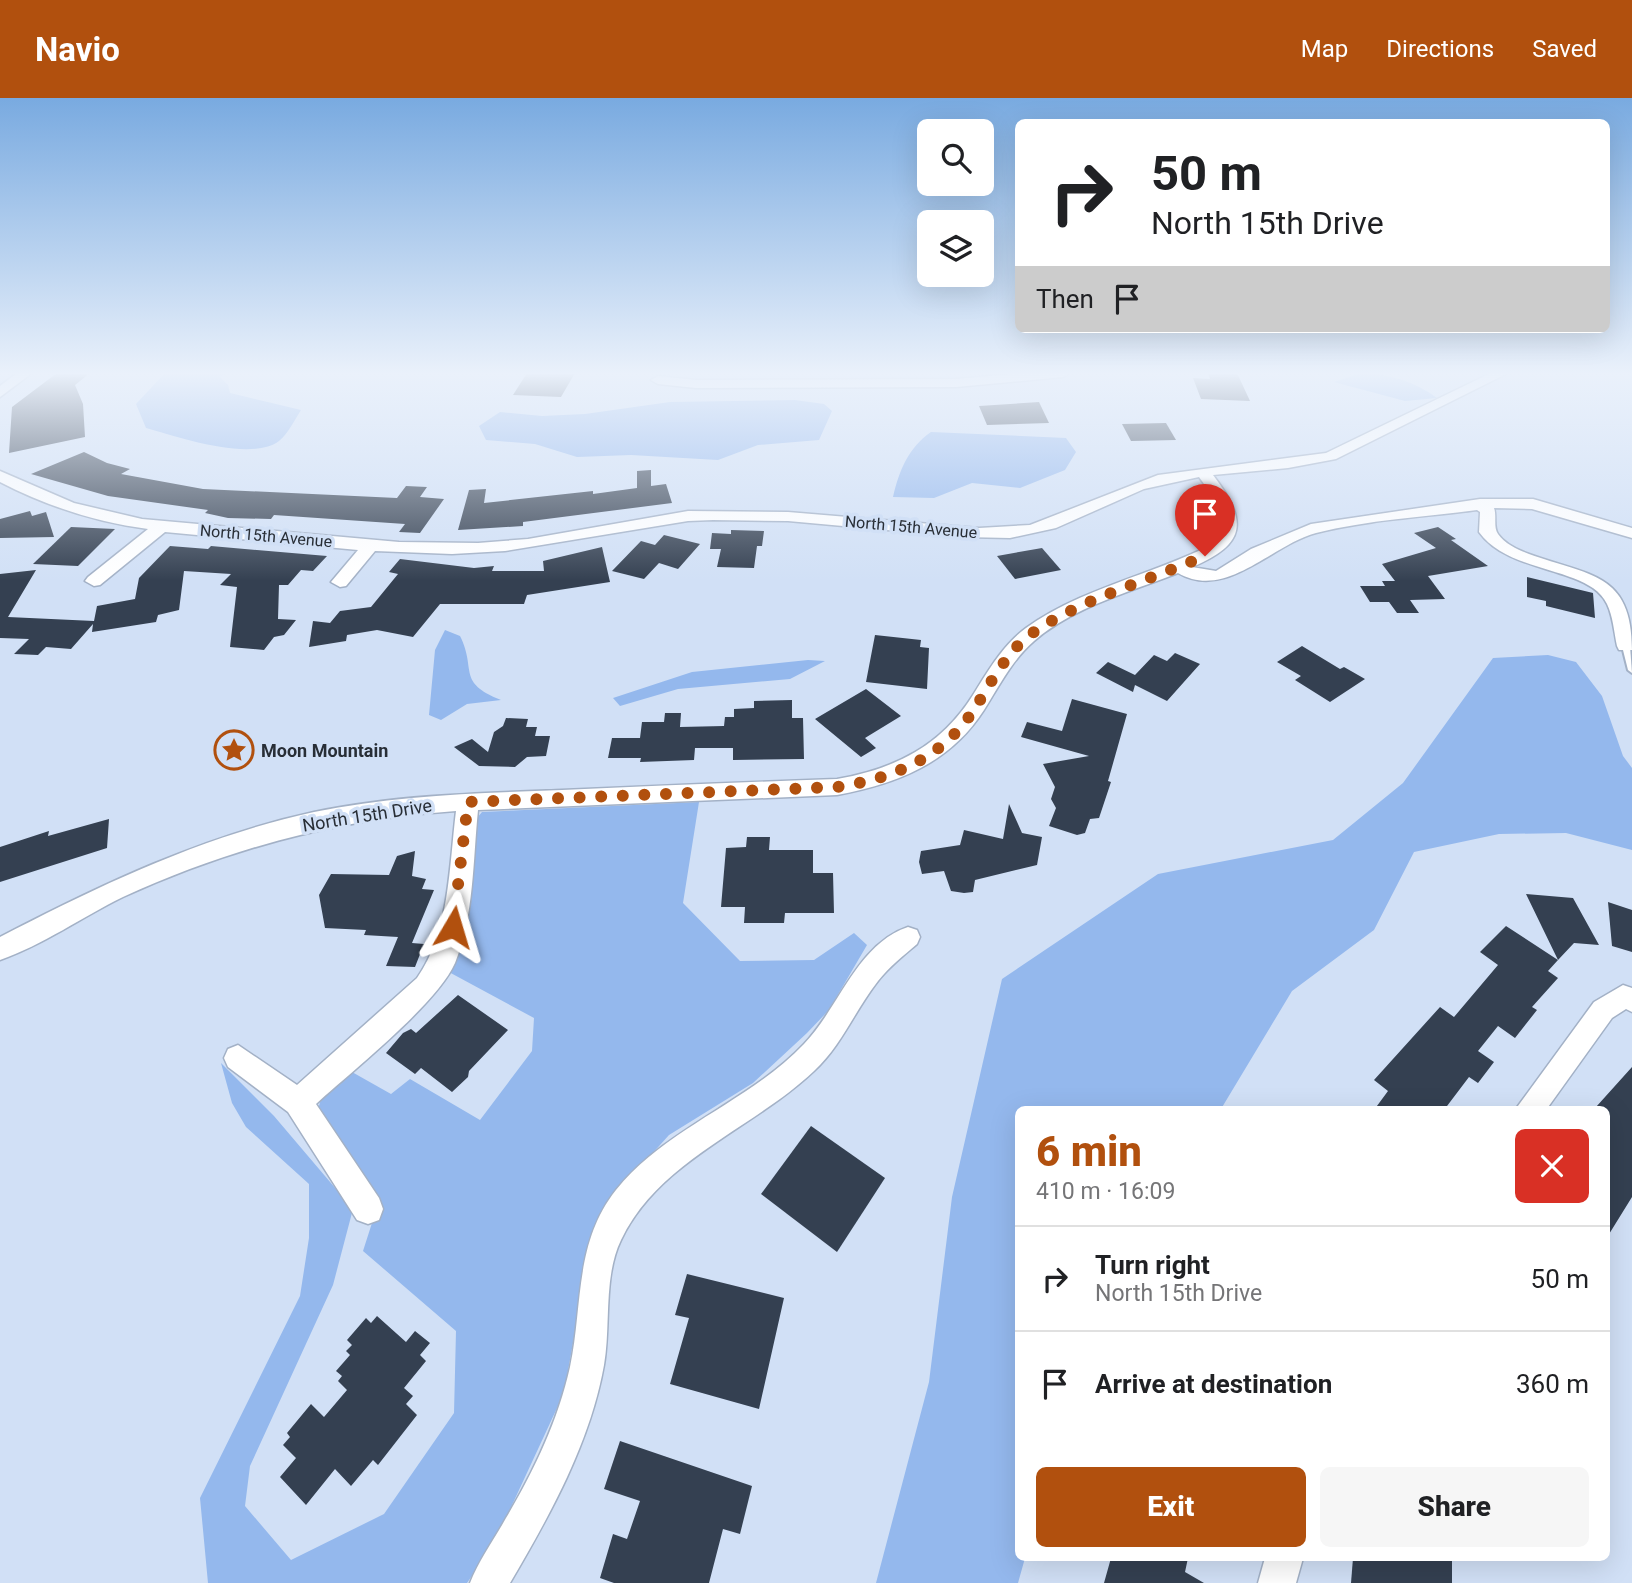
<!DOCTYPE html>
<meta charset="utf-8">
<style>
body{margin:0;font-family:Roboto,sans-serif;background:#f6f6f6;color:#202124;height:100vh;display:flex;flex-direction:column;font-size:26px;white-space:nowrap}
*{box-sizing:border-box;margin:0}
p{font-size:23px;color:#757577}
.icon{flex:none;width:38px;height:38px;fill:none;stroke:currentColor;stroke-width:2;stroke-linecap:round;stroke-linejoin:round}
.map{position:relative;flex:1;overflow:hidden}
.details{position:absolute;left:1015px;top:1008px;width:595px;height:455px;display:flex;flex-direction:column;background:#fff;border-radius:10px;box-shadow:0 7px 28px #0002}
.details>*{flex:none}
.guide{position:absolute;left:1015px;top:21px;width:595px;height:214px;border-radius:10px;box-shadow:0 7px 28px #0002;background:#fff;color:#202124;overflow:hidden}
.controls{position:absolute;left:917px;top:21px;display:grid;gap:14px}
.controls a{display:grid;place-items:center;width:77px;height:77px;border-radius:10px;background:#fff;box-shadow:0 7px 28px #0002;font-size:35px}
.pin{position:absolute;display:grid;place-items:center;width:60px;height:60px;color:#fff;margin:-72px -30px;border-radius:50% 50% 50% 0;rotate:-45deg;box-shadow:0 0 7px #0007}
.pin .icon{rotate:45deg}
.me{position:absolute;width:77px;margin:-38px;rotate:7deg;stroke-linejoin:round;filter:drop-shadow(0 0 5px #0008)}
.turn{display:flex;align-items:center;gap:24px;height:147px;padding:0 21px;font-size:32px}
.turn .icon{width:91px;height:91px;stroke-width:2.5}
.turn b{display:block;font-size:49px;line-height:60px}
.then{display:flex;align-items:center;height:66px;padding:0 21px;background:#0003;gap:14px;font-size:26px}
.round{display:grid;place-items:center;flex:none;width:74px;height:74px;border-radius:10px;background:#f6f6f6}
.headline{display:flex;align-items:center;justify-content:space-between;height:119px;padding:0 21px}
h1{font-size:42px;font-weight:800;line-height:52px;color:#b1500e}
.button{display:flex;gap:14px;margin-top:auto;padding:14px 21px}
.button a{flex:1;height:80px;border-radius:10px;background:#b1500e;color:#fff;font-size:28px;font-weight:800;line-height:80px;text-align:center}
.button a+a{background:#f6f6f6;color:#202124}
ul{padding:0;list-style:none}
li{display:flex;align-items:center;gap:21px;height:105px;padding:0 21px;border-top:2px solid #e0e0e0}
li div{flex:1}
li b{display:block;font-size:26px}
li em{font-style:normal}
header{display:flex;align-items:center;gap:42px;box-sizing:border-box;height:98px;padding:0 35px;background:#b1500e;color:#fff}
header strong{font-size:33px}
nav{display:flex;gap:38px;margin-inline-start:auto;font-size:24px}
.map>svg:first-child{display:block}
</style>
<header>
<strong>Navio</strong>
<nav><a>Map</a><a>Directions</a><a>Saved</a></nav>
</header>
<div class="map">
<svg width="1632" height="1485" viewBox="0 0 1632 1485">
<rect width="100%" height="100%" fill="#d1e0f6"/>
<g fill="#94b8ed">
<path d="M165,275H231L219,278L228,287L230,295L301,312C295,321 288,336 279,343C251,364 178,339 146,330L136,306Z"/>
<path d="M1361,275C1388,275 1415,284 1437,300L1405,303L1334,284Z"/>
<polygon points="795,302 824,306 832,313 819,342 758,347 718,362 631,357 577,359 535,346 486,342 479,328 500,314 542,318 585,316 670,304"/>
<path d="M931,334L1066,340L1076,354L1065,372L1020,390L972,385L934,400L893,399C899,373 908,350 931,334Z"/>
<path d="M445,532L460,538C477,572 456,584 501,602L467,606L441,622L429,617L435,552Z"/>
<polygon points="1548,557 1576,564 1602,598 1623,658 1632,670 1632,752 1566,735 1499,736 1414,754 1374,832 1292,893 1221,1011 1018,1012 1018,1460 1025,1460 1018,1485 876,1485 929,1284 952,1099 1002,881 1158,776 1333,742 1403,685 1493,560"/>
<polygon points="808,562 825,563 790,581 678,591 620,608 613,600 692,574"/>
<polygon points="699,704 683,805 740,863 814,862 854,835 867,847 829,912 807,935 753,985 669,1037 615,1097 593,1134 564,1295 494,1446 467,1485 208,1485 200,1400 300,1198 309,1140 309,1086 246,1029 232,1005 221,965 274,1018 353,1111 333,1187 250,1368 245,1408 291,1462 384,1416 454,1315 456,1233 363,1153 380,1100 316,1019 322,997 352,974 391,996 410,981 480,1022 532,953 534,920 447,873 477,720 482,714"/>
</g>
<g fill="#344051">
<polygon points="57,275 90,275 75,287 83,306 85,339 9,355 12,309"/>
<polygon points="527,275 575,275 561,299 513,297"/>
<polygon points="1208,275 1237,275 1250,303 1201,301 1193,280 1210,281"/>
<polygon points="1039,304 1049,325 987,327 979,308"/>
<polygon points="1166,325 1176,342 1131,343 1122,326"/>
<polygon points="84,354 107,365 130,371 121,376 203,391 397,400 406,388 427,389 420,399 444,401 420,435 399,434 405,426 274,417 271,421 228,420 205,415 208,412 108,398 31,376"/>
<polygon points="651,372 651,388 666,386 672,405 523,424 523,428 458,432 469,392 486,391 484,405 593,393 593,396 637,390 637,373"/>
<polygon points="30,413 32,418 46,414 54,439 0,440 0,421"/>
<polygon points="71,429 115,431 78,468 33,466"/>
<polygon points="1438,429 1456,441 1451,442 1488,468 1428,478 1445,501 1410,502 1419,515 1397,515 1389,504 1370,504 1360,488 1385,488 1382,483 1395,483 1382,466 1436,450 1414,435"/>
<polygon points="731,432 764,433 762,448 757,448 754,470 717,469 721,451 710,451 712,435 731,436"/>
<polygon points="664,437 700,446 678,471 659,465 644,481 612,473 641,443 655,447"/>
<polygon points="170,448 208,451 211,448 327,458 313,473 301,472 288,487 279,487 278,521 296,522 284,537 274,539 264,552 230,549 237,489 220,487 231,476 184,473 179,512 158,517 156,524 92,534 93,526 71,551 46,549 38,557 14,556 29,541 0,540 0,476 36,472 8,519 94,523 97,508 135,501 139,480"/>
<polygon points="602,449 610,484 527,497 524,506 440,506 413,539 377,532 347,537 346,543 309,549 313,523 330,525 340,513 371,509 398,476 389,474 400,461 474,470 494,468 492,473 544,473 543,463"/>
<polygon points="1042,450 1061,472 1015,481 997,458"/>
<polygon points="1527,479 1593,495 1595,520 1546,508 1546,503 1527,499"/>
<polygon points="875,537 921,542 920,549 929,550 927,591 866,584"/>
<polygon points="1302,548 1340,571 1344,569 1365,581 1330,604 1295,582 1301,578 1277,564"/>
<polygon points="1175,555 1200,566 1167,603 1135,587 1133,594 1096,575 1108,564 1135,577 1154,557 1167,563"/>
<polygon points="866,591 901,618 865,640 876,650 861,659 815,621"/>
<polygon points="1072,601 1127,616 1108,683 1111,684 1099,720 1090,721 1085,735 1077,737 1049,728 1056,710 1051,701 1055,689 1043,666 1089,658 1021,639 1027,624 1062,633"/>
<polygon points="792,602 792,620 803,620 804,661 733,662 733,650 695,650 694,662 640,664 641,660 608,660 612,640 640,640 642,624 664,624 665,615 681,615 680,629 724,628 725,619 734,619 734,611 754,610 754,603"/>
<polygon points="506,620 528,621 526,629 537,629 535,638 550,638 546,658 527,659 515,669 479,668 454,649 472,641 488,654 494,634 503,628"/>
<polygon points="1009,706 1022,735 1042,739 1037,767 975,782 973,794 964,795 951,793 944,773 922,776 919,764 921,753 960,747 964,732 1003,741"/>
<polygon points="109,721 107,750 0,784 0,749 49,733 48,738"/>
<polygon points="747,739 770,739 769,752 813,752 813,775 833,775 834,815 785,815 784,825 744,825 745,809 721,809 726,750 746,749"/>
<polygon points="415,753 412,778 426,781 422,791 434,792 412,845 424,846 415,869 386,868 398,839 364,837 366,832 325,830 319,797 331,776 389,777 397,758"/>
<polygon points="1526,796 1573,800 1599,847 1574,845 1558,862"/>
<polygon points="1608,804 1632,812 1632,854 1612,848"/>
<polygon points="1506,828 1558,862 1548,873 1558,880 1532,909 1537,912 1515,940 1498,928 1478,953 1494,964 1478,985 1469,979 1444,1012 1374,1012 1388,993 1374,982 1440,909 1454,919 1498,867 1480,854"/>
<polygon points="458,897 508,932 469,973 468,979 452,994 421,970 415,976 386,955 403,935 411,931 416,935"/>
<polygon points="1632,969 1632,1099 1606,1141 1606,1012 1596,1009"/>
<polygon points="811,1028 885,1080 837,1154 761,1096"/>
<polygon points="687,1176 784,1200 759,1311 670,1286 689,1220 675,1217"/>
<polygon points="377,1218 406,1244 415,1233 430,1245 420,1257 426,1263 404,1290 413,1298 406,1306 417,1317 378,1367 373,1362 351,1388 335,1371 306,1407 280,1379 296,1360 283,1347 290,1339 287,1335 311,1306 324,1319 347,1292 338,1283 342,1278 336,1273 350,1257 346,1253 352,1247 347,1242 366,1220 371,1225"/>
<polygon points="620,1343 752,1388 740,1436 723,1431 709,1485 614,1485 600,1480 613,1436 627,1441 640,1403 604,1391"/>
<polygon points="1111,1460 1188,1460 1185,1474 1204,1485 1104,1485"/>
<polygon points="1353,1460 1445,1460 1452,1463 1452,1485 1351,1485"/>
</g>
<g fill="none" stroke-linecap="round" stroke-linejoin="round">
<g stroke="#a3b1c6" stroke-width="4">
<polygon id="lane" points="1626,545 1630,548 1632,575 1628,572 1622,548"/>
</g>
<g stroke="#a3b1c6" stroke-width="3">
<g id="street">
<polygon points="17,275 32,275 0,299 0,288"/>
<polygon points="1023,275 1070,275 1063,279 956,289 696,290 658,286 651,282 658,278 696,282 956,281"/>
<path d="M1491,275H1508L1336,361L1288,370L1213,377C1248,423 1247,446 1192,469L1216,473L1251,451L1311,426L1480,401H1533L1632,430V440L1532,411L1494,410C1497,418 1493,429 1498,436C1505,446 1518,452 1529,456C1589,478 1632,474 1632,552H1619L1617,548C1614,534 1613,518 1607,506C1589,468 1510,477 1479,434L1480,414L1477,412C1425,419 1367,422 1316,435C1271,447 1226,503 1178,475C1130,494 1073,509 1034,543C1012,562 999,588 984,612C950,665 897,686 837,697L478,712C473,761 474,819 455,865C437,906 352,973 316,1006L379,1100L383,1111L379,1122L368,1126L357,1122L288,1014L228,969L224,960L228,951L238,947L297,987L417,880C450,833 449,769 456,713C338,721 230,750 123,799C82,819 43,847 0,862V839C100,787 203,738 314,714C396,697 479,695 562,692C654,688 745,684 837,681C895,671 941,648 973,597C988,573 1003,547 1026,530C1080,491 1151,477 1211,447C1231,423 1215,401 1199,379L1144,391L1056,430L1010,440L964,439L788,423L713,422L688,423L505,453L452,456L375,453L346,488L340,489L331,484L358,452L165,434L100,487L94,488L85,483L88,479L148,431C96,424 46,408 0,384V373L74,405L142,421L399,444L478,445L528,441L688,413L788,414L979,430L1030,427L1158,377L1326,355Z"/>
<path d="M908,829L917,832L920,839L917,846C903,858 889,869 878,883C855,912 842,947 814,973C753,1031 659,1062 621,1142C603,1179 611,1228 604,1267C590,1345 550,1417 510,1485H470C479,1462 494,1442 506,1420C534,1373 558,1323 570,1269C583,1208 574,1145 616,1092C667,1029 749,1004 804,946C839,910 857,846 908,829Z"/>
<polygon points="1623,887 1632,890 1632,914 1626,911 1612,920 1546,1012 1515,1012 1594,904"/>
<polygon points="1265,1460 1303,1460 1296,1485 1258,1485"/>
</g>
</g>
<use href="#lane" fill="#fff" fill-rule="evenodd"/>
<use href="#street" fill="#fff" fill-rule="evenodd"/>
</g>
<linearGradient id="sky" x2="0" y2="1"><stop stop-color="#79aae0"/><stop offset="0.57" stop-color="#eaf1fb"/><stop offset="1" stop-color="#eaf1fb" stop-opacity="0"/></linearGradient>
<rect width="1632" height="483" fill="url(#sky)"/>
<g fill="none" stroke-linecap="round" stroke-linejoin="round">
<path stroke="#b1500e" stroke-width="12" stroke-dasharray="0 21.6" d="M453,829L468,704L837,689C893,681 944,659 975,610C991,585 1008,551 1034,534C1082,501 1150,482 1205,458"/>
</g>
<defs>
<g id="sight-ring" transform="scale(2.0125)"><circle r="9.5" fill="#d1e0f6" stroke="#b1500e" stroke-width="1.5"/><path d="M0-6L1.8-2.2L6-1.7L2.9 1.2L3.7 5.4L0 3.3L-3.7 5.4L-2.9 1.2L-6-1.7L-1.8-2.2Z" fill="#b1500e"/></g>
</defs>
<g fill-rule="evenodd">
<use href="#sight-ring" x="234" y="652"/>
</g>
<g text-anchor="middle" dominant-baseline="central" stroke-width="7" stroke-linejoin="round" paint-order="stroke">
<g font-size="16" fill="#282e36" stroke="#d1e0f6">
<text transform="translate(911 429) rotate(5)">North 15th Avenue</text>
<text transform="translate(266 438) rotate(5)">North 15th Avenue</text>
</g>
<g font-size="18" font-weight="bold" fill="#282e36" stroke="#d1e0f6" text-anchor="start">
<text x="261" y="652">Moon Mountain</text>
</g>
<g font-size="18" fill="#282e36" stroke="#d1e0f6">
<text transform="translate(367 717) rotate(-9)">North 15th Drive</text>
</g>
</g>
</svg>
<div class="controls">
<a><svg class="icon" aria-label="search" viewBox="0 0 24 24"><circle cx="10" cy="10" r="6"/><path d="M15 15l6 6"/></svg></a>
<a><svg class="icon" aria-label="layers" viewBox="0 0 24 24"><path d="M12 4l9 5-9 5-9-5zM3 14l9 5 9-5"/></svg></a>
</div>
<div class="pin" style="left:1205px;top:458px;background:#d93025"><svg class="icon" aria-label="arrive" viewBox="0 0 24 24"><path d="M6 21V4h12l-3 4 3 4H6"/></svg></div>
<svg class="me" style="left:453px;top:829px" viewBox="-20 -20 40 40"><path d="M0-17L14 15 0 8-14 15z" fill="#b1500e" stroke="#fff" stroke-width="4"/></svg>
<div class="guide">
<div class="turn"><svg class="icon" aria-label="right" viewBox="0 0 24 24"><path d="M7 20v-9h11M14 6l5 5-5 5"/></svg><div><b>50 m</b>North 15th Drive</div></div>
<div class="then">Then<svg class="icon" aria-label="arrive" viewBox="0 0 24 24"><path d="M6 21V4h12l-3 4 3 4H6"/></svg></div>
</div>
<section class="details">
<div class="headline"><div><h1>6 min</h1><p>410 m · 16:09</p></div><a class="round" style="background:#d93025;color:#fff"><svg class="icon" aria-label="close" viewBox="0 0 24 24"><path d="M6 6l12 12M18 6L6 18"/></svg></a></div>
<ul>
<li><svg class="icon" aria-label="right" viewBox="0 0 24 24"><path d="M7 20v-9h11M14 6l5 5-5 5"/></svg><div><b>Turn right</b><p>North 15th Drive</p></div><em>50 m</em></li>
<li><svg class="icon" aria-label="arrive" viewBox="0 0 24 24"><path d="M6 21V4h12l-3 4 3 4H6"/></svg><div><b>Arrive at destination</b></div><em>360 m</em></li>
</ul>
<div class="button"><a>Exit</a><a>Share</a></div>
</section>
</div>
